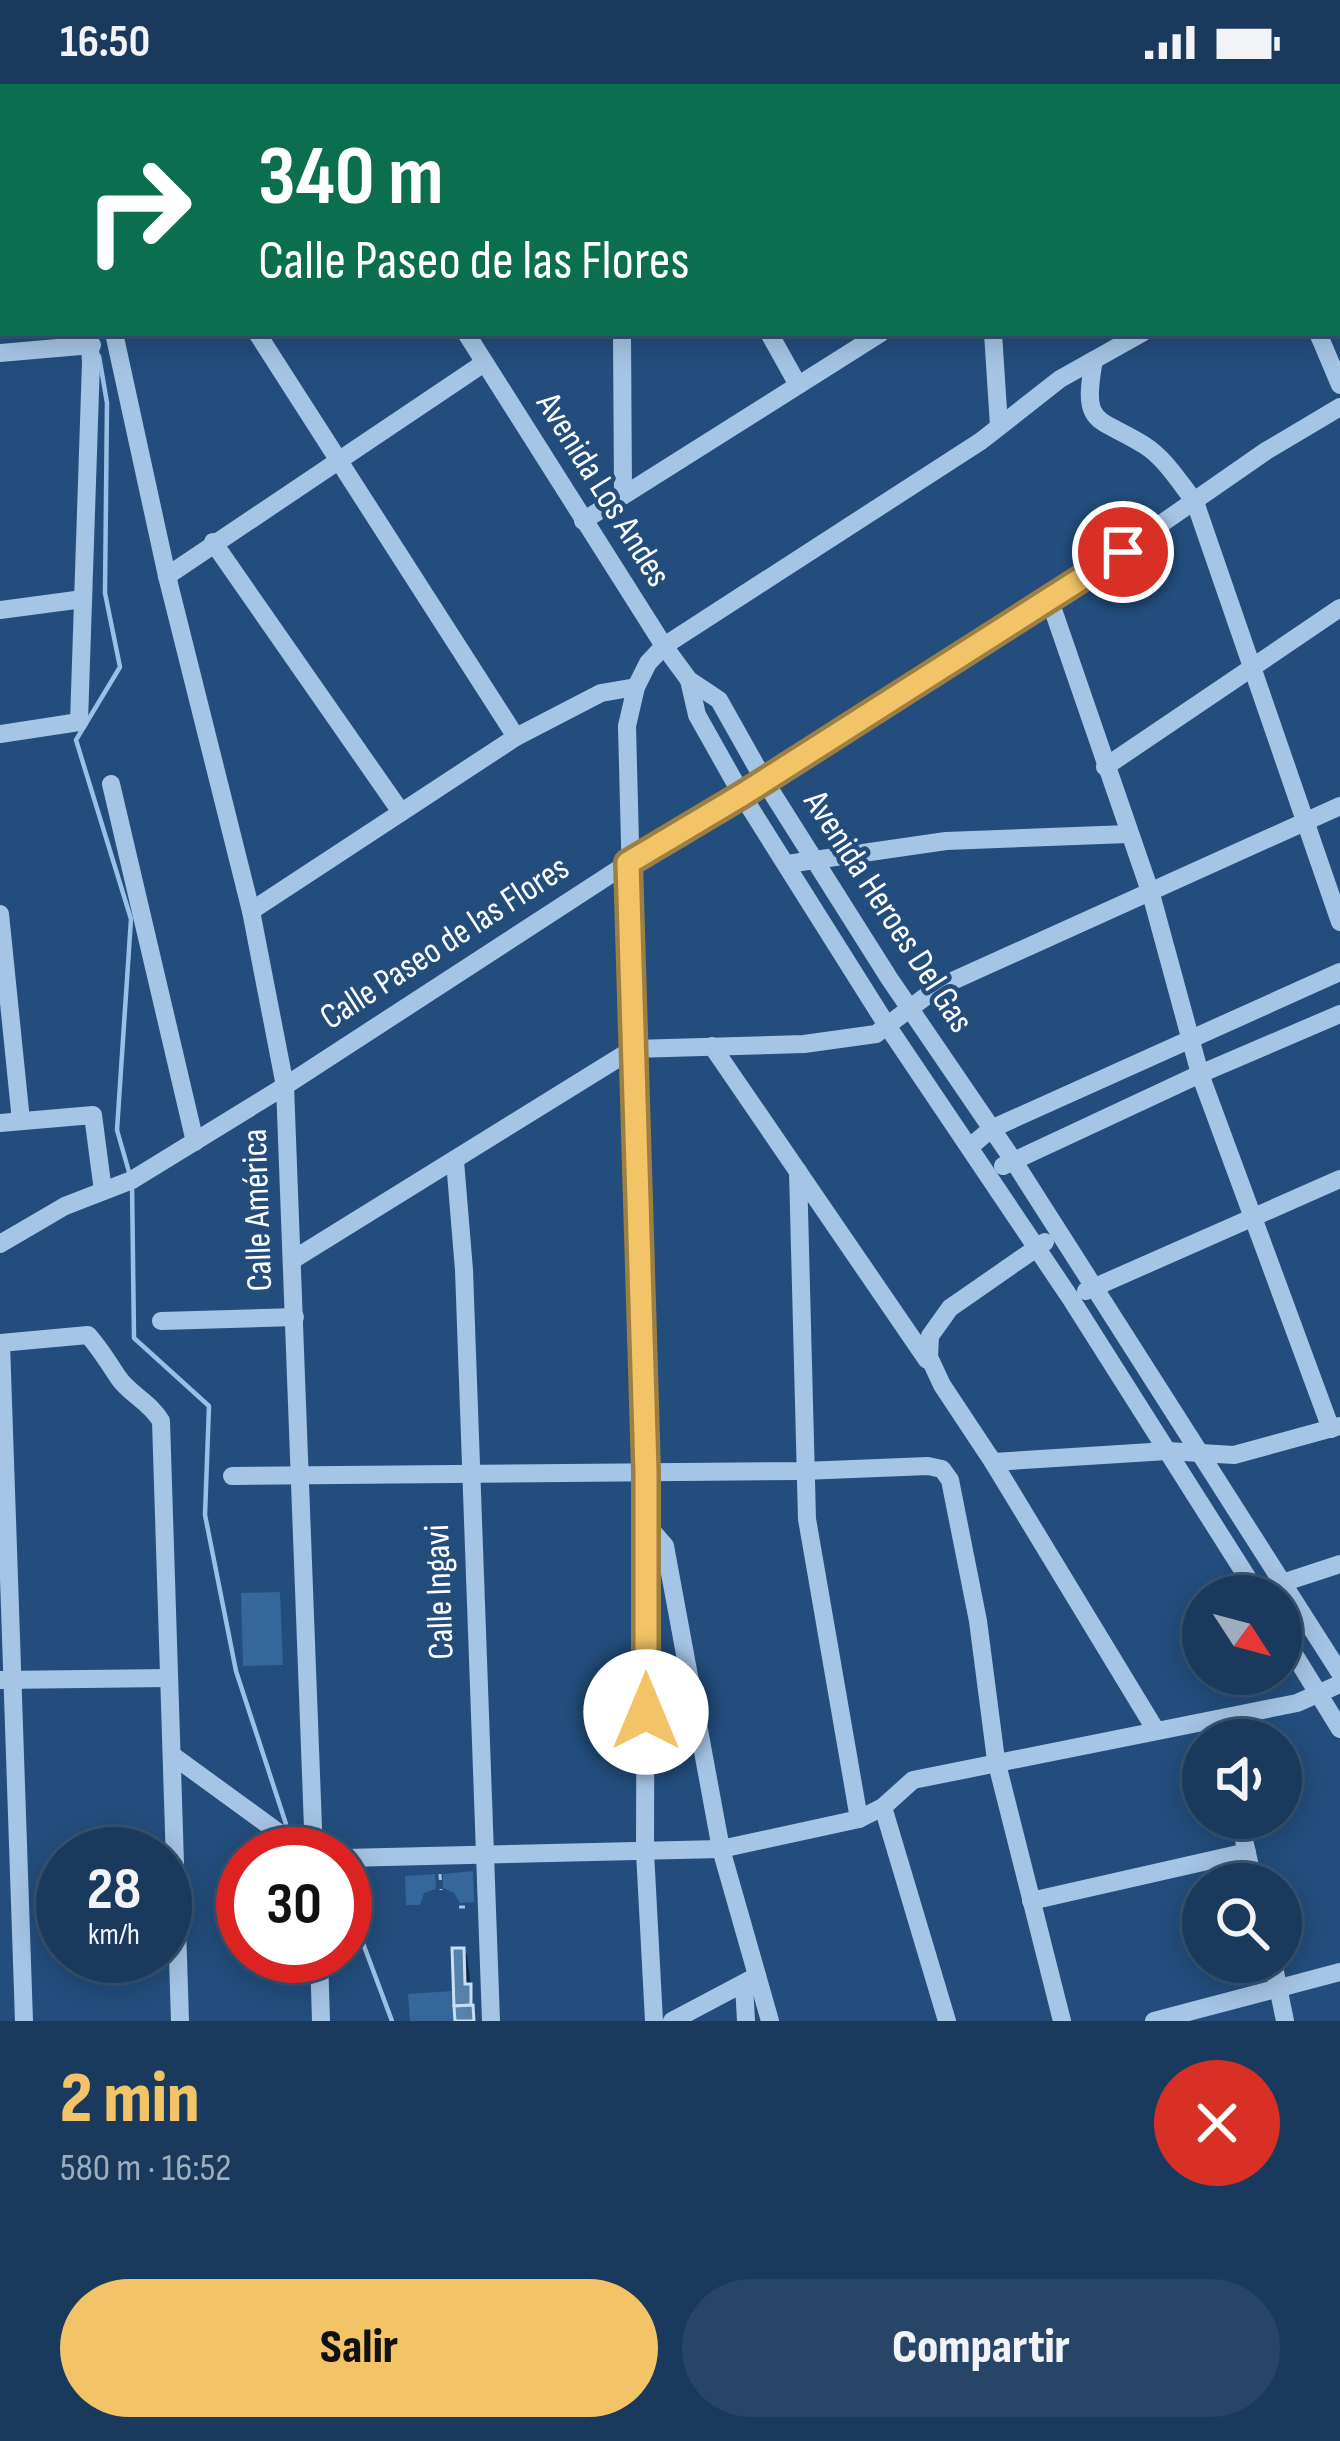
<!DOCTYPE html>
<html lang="es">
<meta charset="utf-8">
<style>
body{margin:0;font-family:"Sofia Sans Condensed",sans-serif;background:#274566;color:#f1f3f6;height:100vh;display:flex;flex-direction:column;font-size:45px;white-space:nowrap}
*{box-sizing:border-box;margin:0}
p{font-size:39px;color:#9fadbc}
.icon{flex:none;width:66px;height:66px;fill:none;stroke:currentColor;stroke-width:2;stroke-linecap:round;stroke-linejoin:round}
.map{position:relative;height:1937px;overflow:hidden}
.side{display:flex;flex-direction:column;background:#1a3a5d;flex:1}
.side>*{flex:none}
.guide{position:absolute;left:0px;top:0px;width:1341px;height:252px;box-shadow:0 6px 30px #0003,0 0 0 3px #385472;background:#0b6e4f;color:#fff;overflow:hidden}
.needle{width:78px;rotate:126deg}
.fabs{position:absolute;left:1182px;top:1491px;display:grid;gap:24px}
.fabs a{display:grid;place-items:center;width:120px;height:120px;border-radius:50%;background:#1a3a5d;box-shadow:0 6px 30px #0003,0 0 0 3px #385472;font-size:60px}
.speed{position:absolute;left:36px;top:1743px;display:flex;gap:24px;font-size:60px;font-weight:700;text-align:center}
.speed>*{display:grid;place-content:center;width:156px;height:156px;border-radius:50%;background:#1a3a5d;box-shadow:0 6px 30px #0003,0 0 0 3px #385472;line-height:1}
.speed small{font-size:30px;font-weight:400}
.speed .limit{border:18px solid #d22;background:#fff;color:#111}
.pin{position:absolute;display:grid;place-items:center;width:102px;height:102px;color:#fff;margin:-51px;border:6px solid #fff;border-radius:50%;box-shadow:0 3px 12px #0007}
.me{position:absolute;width:132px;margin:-66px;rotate:0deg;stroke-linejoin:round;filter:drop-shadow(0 0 9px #0008)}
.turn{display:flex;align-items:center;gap:42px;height:252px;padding:0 60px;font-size:54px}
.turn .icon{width:156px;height:156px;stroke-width:2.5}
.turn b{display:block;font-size:84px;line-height:102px}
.round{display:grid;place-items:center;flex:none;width:126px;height:126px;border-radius:63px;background:#274566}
.headline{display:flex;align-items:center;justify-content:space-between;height:204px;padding:0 60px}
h1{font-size:72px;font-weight:800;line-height:90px;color:#f2c467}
.button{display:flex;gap:24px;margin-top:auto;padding:24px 60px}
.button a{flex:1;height:138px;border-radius:72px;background:#f2c467;color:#111;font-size:48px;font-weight:800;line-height:138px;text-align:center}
.button a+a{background:#274566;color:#f1f3f6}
.status{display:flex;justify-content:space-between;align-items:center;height:84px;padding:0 60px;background:#1a3a5d;direction:ltr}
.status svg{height:33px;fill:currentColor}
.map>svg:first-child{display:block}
</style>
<div class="status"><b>16:50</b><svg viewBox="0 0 49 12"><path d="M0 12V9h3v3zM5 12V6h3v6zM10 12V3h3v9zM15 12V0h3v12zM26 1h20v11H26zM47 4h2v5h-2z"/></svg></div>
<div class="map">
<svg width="1340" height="1937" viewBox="0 0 1340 1937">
<rect width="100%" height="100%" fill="#224d7c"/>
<g fill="#35679a">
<polygon points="280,1508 283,1581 243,1582 241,1509"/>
<polygon points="473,1787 474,1818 460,1819 454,1809 443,1804 443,1790"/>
<polygon points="435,1790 436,1805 424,1809 420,1821 406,1821 405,1792"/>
<polygon points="453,1907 455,1937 410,1937 408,1910"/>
</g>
<polygon fill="#0007" points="455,1867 467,1871 475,1937 459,1937"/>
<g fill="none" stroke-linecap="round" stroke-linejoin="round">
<g stroke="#99c1e7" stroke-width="4.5">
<polyline points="43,3 44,0"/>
<polyline points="99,272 107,319 105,509 120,583 76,656 131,835 117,1046 129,1088"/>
<polyline points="132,1099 134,1254 209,1322 205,1431 236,1587 286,1740"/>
<polyline points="345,1811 392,1937"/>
</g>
</g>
<g fill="#5681ab" stroke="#c8def5" stroke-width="3">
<polygon points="452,1864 464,1864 465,1900 471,1900 471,1921 454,1922"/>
<polygon points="473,1921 474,1937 455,1937 454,1922"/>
</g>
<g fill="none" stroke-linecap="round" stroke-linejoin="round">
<g stroke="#a5c5e6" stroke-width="3" stroke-dasharray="6 9" stroke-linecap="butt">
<polyline points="440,1790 441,1806"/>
<polyline points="459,1823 472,1823"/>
</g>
<g stroke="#a5c5e6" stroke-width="18">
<polyline points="32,0 33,3"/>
<polyline points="314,0 316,3"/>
<polyline points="613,0 613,3"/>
<polyline points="986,0 987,3"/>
<polyline points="1161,0 1163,3"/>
<polyline points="1246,0 1247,3"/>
<polyline points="530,3 533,0"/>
<polyline points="837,3 842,0"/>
<polyline points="1260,3 1265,0"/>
<polyline points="1338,141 1340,140"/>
<polyline points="114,249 167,492 251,827 285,1002 314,1770"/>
<polyline points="257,249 516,653"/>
<polyline points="466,249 664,562 689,596 719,616 764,696 889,894 1013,1076 1340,1589"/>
<polyline points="622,249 623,410"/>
<polyline points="769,249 798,301"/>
<polyline points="993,249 999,342"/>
<polyline points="1318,249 1340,301"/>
<polyline points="0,269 92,261"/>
<path d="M1094,276C1081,344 1098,332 1144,361C1165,374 1180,399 1195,418L1340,838"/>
<polyline points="583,437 881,249"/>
<polyline points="213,458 401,728"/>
<polyline points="167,492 484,279"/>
<polyline points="1050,517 1151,810 1200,990 1331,1345"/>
<polyline points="0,526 83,515"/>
<polyline points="689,596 697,631 742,711 888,943 1071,1215 1259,1512"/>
<polyline points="0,650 79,638 91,278 89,249"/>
<polyline points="1105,683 1340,524"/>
<polyline points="111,700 195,1058"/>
<polyline points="787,780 946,757 1128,750"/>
<polyline points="251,827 516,653 601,609 636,603"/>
<polyline points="0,830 21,1037"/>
<polyline points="712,962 927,1276"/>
<polyline points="0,1039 93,1031 103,1107"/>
<polyline points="970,1063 991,1045 1340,888"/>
<polyline points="455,1077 464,1186 491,1937"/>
<polyline points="1003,1082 1200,990 1340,930"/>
<polyline points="798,1087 807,1435 859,1735"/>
<polyline points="1045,1158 950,1224 930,1252 929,1273 942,1301 993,1378 1155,1645"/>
<polyline points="0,1160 65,1122 132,1096 285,1002 628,779 1050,517 1266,367 1340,323"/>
<polyline points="294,1175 633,965 804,960 876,950 937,904 1340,722"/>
<polyline points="1086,1207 1340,1095"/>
<polyline points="161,1237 295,1233"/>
<path d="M0,1259L88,1251C102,1267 107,1277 118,1293C129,1310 149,1317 161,1337L180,1937"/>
<polyline points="1,1259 24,1937"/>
<polyline points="993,1378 1167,1367 1234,1371 1340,1342"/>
<polyline points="232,1392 803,1387 928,1382 942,1385 950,1396 978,1537 996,1676 1062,1937"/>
<polyline points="646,1440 665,1462 721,1765 770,1937"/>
<polyline points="1276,1501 1340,1480"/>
<polyline points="1281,1549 1340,1645"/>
<polyline points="0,1596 169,1594"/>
<polyline points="172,1671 308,1770"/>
<polyline points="883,1723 947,1937"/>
<polyline points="1239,1734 1254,1800"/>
<polyline points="345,1774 721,1765 859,1735 883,1723 913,1696 1297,1619 1340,1600"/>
<polyline points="1031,1817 1247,1768"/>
<polyline points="319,1872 321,1937"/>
<polyline points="1273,1878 1285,1937"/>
<polyline points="744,1901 746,1937"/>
<polyline points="654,1937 645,1768 646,1387 627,642 636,603 648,579 664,562 981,357 1060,295 1142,249"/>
<polyline points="672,1937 757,1892"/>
<polyline points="1154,1937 1340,1888"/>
</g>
</g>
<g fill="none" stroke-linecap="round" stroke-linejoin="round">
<g stroke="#9d7f43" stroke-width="30">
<polyline id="route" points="646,1628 646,1387 628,779 742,711 1123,468"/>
</g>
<use href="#route" stroke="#f2c467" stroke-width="21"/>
</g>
<g text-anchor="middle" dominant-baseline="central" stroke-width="9" stroke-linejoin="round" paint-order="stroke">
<g font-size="36" fill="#fff" stroke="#224d7c">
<text transform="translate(603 406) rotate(58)">Avenida Los Andes</text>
<text transform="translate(888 828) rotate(57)">Avenida Heroes Del Gas</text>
<text transform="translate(445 859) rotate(-33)">Calle Paseo de las Flores</text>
<text transform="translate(258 1126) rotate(-92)">Calle América</text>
<text transform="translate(440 1508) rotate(-92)">Calle Ingavi</text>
</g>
</g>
</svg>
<div class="fabs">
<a><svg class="needle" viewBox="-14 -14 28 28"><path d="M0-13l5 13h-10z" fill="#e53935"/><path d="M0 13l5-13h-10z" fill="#9fadbc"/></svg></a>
<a><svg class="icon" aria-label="sound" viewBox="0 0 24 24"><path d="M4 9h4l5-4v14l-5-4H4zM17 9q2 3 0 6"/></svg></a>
<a><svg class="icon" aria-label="search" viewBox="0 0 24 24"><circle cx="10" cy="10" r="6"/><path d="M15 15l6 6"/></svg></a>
</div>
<div class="speed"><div>28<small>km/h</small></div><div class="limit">30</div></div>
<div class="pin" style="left:1123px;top:468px;background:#d93025"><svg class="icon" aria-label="arrive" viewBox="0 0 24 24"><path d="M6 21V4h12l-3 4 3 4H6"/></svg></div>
<svg class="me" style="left:646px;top:1628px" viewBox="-20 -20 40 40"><circle r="19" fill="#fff"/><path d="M0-13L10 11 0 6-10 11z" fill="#f2c467"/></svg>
<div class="guide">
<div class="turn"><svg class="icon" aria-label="right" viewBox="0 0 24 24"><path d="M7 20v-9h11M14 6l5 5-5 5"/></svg><div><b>340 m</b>Calle Paseo de las Flores</div></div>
</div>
</div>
<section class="side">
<div class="headline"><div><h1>2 min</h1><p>580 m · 16:52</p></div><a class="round" style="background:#d93025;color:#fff"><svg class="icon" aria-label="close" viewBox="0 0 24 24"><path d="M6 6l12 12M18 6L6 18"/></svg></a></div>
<div class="button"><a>Salir</a><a>Compartir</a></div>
</section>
